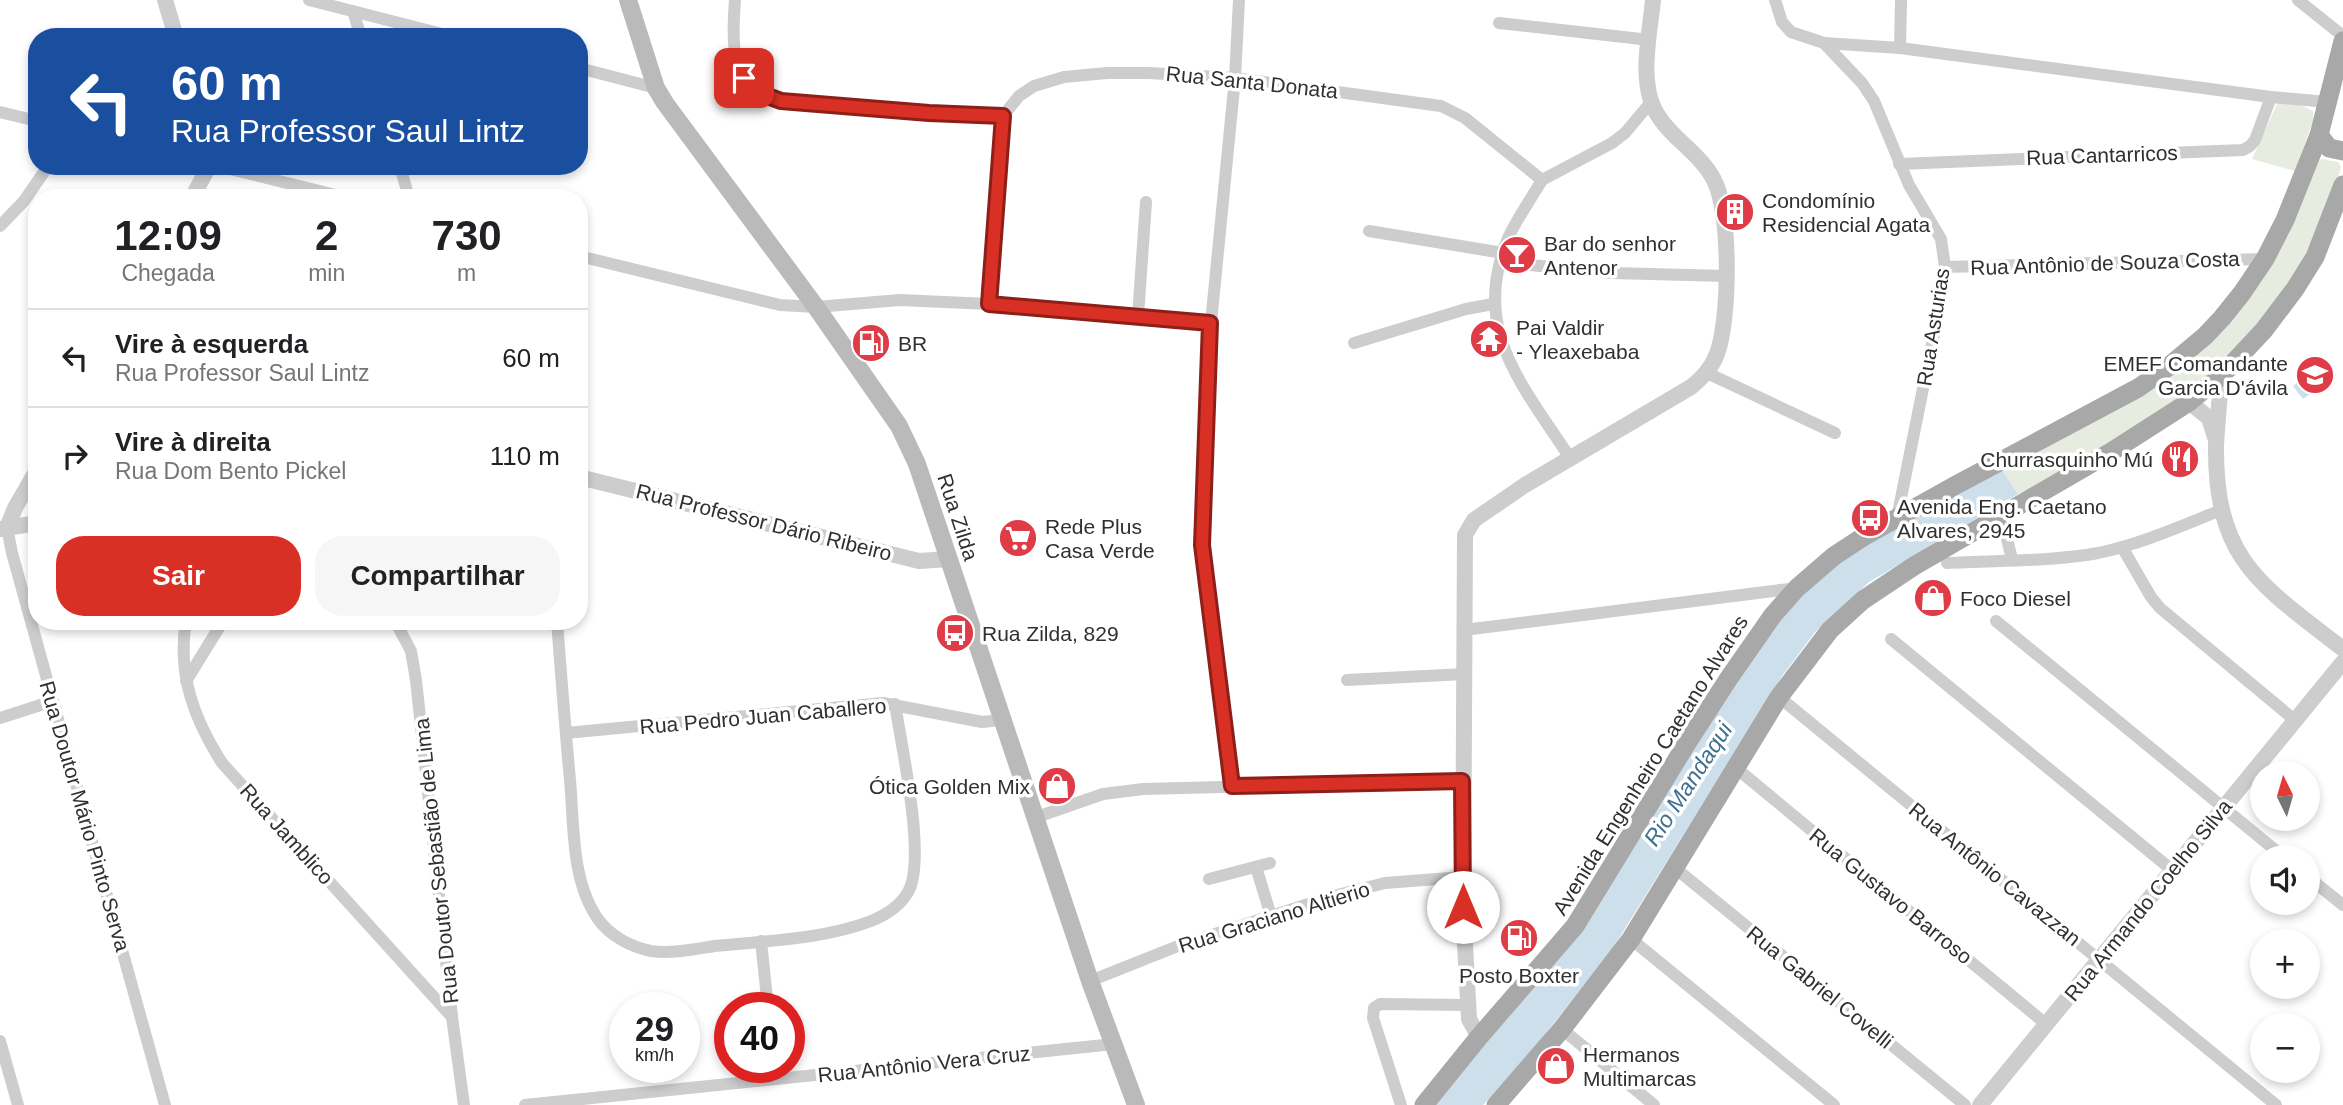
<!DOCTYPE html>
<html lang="pt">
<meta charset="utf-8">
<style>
body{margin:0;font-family:Helvetica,sans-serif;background:#f6f6f6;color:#202124;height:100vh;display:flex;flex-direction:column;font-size:26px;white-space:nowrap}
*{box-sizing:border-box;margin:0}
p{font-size:23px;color:#757577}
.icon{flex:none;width:38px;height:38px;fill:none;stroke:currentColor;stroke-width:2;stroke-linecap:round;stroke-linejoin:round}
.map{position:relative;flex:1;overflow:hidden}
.side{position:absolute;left:28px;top:189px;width:560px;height:441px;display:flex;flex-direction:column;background:#fff;border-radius:28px;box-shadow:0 4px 10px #0003}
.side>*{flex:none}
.hud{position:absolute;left:28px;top:28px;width:560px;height:147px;border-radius:28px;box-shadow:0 4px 10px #0003;background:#1a4fa0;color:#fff;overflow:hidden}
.needle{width:46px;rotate:355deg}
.controls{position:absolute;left:2250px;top:761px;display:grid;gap:14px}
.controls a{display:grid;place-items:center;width:70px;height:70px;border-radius:50%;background:#fff;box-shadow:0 4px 10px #0003;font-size:35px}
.speed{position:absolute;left:609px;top:992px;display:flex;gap:14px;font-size:35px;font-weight:700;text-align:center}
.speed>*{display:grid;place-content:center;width:91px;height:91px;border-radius:50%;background:#fff;box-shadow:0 4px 10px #0003;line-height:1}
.speed small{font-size:18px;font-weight:400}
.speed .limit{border:10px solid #d22;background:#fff;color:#111}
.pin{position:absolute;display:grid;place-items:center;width:60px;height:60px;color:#fff;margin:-30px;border-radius:14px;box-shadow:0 4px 10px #0006}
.me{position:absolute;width:77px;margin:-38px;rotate:0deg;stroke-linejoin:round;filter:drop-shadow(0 0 5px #0008)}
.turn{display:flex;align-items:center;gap:24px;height:147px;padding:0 28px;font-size:32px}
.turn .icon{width:91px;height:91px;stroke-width:2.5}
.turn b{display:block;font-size:49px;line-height:60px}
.eta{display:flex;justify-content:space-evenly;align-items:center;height:119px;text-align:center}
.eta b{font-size:42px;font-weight:800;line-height:49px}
.button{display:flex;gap:14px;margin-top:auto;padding:14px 28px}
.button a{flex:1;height:80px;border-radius:28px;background:#d93025;color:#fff;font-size:28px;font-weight:800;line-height:80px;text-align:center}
.button a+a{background:#f6f6f6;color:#202124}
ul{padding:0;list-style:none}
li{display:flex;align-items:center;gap:21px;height:98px;padding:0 28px;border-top:2px solid #e0e0e0}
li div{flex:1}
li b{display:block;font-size:26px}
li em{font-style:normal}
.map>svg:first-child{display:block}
</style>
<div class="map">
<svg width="2343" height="1105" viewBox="0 0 2343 1105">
<rect width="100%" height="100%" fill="#fff"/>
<g fill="#e6ecdf">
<polygon points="2278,102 2302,106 2313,111 2313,120 2295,171 2252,159"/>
<polygon points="2322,159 2338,162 2341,167 2334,192 2301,268 2259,327 2210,378 2087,457 2018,494 1999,466 2220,330 2318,161"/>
</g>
<g fill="#ccdfeb">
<polygon points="2326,362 2336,375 2303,399 2293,386"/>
<polygon points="1999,466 2018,494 1869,582 1815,632 1782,676 1611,951 1537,1044 1483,1105 1436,1105 1446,1088 1577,935 1755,648 1834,561"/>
</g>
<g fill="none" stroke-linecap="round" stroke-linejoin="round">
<g stroke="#cdcdcd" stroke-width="12">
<polyline points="309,0 454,37"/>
<path d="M735,0C733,26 729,74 755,91C762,97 772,99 781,101L929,113L1003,116"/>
<polyline points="1775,0 1782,22 1791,32 1824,43 1862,83 1874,101 1909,185 1941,239 1945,267 1944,284 1897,518"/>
<polyline points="2298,0 2343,36"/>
<polyline points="353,11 361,37"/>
<polyline points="1499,23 1650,40"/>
<polyline points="1824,43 1900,48 2271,97 2327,102"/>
<polyline points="1900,48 1901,0"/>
<polyline points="579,68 656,88"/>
<polyline points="0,112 37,121"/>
<polyline points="1899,164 2243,150 2250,146 2255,140 2271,97"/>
<polyline points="218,166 348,198"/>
<polyline points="400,166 409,198"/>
<path d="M1542,180C1531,199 1518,217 1509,236C1469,328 1522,384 1570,458"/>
<polyline points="0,226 24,201 48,166"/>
<polyline points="1369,231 1503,253"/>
<polyline points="579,256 780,305 816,307 900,300 989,304 1211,323"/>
<polyline points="1500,262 1612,273 1726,276"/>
<polyline points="1945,267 2265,259"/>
<polyline points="989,304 1003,116 1019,96 1034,86 1064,77 1107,73 1149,73 1235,78 1441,106 1465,118 1542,180 1612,143 1625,133 1651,102"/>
<polyline points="1138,316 1146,202"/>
<polyline points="1354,343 1466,309 1493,304"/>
<polyline points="1707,373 1835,433"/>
<polyline points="2001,515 2012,559"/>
<polyline points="7,528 12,553 165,1105"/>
<polyline points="2122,547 2151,597 2160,608 2296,721"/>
<path d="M1947,563C1997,560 2049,562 2098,553C2141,544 2181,526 2221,510"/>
<path d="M186,621C177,674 194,719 222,763L452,1017"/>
<polyline points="395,621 411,651 416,680 452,1017 464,1105"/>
<path d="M557,621C561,674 565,727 570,780C574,824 571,881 598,919C610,936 631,947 651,951C672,954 695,949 715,946C765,941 825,939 871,921C886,915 900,906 908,892C927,860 901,744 895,704"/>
<polyline points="1996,621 2285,858"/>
<polyline points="1464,630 1797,588"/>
<polyline points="1891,639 2172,870"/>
<polyline points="1347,680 1465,674"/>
<polyline points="186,681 223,621"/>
<polyline points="1779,697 2276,1105"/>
<polyline points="0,718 53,701"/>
<polyline points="566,733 883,703 982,722 1001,720"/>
<polyline points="1736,768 2046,1024"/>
<polyline points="1232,786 1202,545 1211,323 1235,78 1239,0"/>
<polyline points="1034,818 1103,794 1143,789 1462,781"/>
<polyline points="1256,867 1271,916"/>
<polyline points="1675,868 1965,1105"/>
<polyline points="2308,877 2343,905"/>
<polyline points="1209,879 1270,863"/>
<polyline points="1631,939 1834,1105"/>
<polyline points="761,941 768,1008"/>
<polyline points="1090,981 1178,946 1333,896 1385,883 1463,877"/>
<polyline points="1562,1029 1654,1105"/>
<polyline points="0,1041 18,1105"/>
<polyline points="525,1105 1114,1044"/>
<polyline points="1401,1105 1373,1018 1374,1008 1380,1004 1468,1005"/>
</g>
<g stroke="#cdcdcd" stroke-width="16">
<polyline points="165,0 176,37"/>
<polyline points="192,198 209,166"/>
<path d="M2221,376C2220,400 2217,423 2216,446C2215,561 2261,585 2343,649"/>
<polyline points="2189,402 2209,418 2215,437"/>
<polyline points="579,477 919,561 949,559"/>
<polyline points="7,528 15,508 37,470"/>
<polyline points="0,529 37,523"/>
<path d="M1479,1037L1469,1019L1463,907L1465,535L1474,520L1525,485L1691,387C1702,378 1711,369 1717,354C1730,319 1731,213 1714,180C1699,150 1662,134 1651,101C1641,70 1650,32 1653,0"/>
<polyline points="1980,1105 2343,662"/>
</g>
<polyline stroke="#bababa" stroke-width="18" points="628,0 656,88 665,103 816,307 899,426 917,464 1090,981 1136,1105"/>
<g stroke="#a8a8a8" stroke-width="19">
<polyline points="2319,135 2329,148 2343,151"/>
<polyline points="1424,1105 1479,1037 1575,926 1687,743 1729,678 1773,615 1797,588 1834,556 1863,537 1956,485 2138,388 2168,367 2205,336 2222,318 2242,293 2265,259 2285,220 2319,135 2343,41"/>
<polyline points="1496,1105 1562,1029 1631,939 1779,697 1830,630 1863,600 1914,566 2111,452 2189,402 2221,376 2264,330 2295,289 2315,257 2343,185"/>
</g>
</g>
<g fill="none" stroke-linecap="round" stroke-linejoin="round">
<g stroke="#8d1f18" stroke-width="18">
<polyline id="route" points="744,78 752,90 781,101 929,113 1003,116 989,304 1210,323 1202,545 1232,786 1462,781 1463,907"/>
</g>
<use href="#route" stroke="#d93025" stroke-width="12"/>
</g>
<defs>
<g id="building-disc" transform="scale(2.0125)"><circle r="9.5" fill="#de3c46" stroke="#fff"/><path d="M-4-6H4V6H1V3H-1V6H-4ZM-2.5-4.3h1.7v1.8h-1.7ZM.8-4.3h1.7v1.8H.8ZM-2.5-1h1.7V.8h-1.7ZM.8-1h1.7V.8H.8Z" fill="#fff"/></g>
<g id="bar-disc" transform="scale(2.0125)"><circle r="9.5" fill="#de3c46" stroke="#fff"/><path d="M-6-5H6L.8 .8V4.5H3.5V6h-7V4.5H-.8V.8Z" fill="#fff"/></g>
<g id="temple-disc" transform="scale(2.0125)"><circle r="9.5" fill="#de3c46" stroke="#fff"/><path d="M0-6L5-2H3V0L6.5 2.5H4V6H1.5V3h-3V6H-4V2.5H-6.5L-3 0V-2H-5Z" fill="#fff"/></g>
<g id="fuel-disc" transform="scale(2.0125)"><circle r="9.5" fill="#de3c46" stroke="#fff"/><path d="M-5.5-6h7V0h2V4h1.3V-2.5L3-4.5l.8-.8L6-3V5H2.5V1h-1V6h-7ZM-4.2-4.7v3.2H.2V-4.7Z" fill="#fff"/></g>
<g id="school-disc" transform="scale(2.0125)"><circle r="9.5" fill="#de3c46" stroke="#fff"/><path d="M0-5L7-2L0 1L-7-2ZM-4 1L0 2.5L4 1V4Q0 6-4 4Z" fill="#fff"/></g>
<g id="restaurant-disc" transform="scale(2.0125)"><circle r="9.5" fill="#de3c46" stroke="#fff"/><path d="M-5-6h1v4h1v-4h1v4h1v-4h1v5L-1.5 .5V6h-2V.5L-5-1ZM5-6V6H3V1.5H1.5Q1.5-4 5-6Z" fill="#fff"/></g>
<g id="bus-disc" transform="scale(2.0125)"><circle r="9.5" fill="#de3c46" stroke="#fff"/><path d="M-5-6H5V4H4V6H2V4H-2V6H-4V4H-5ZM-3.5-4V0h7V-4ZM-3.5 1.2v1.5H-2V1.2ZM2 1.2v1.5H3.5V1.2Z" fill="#fff"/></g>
<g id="supermarket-disc" transform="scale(2.0125)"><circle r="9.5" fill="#de3c46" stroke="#fff"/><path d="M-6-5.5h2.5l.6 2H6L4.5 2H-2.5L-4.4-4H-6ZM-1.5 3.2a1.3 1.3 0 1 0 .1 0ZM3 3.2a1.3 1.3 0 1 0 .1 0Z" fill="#fff"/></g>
<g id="shop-disc" transform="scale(2.0125)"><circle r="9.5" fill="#de3c46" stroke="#fff"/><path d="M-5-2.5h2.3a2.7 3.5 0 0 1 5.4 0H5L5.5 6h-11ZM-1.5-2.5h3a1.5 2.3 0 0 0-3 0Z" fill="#fff"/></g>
</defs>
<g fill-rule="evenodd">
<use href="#building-disc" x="1735" y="212"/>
<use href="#bar-disc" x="1517" y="255"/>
<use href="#temple-disc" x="1489" y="339"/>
<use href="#fuel-disc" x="871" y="343"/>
<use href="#school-disc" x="2315" y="375"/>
<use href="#restaurant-disc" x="2180" y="459"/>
<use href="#bus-disc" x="1870" y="518"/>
<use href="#supermarket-disc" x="1018" y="538"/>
<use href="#shop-disc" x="1933" y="598"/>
<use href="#bus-disc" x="955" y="633"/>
<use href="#shop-disc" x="1057" y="786"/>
<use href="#fuel-disc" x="1519" y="938"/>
<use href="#shop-disc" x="1556" y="1066"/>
</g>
<g text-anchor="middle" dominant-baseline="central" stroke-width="7" stroke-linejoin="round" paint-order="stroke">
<g font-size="21" fill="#303030" stroke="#fff">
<text transform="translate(1252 82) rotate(6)">Rua Santa Donata</text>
<text transform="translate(2102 155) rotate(-2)">Rua Cantarricos</text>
<text transform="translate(2105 263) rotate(-2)">Rua Antônio de Souza Costa</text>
<text transform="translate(1933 327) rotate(-81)">Rua Asturias</text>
<text transform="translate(958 517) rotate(72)">Rua Zilda</text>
<text transform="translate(764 522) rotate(14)">Rua Professor Dário Ribeiro</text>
<text transform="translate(763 716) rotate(-5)">Rua Pedro Juan Caballero</text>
<text transform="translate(1650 765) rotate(-58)">Avenida Engenheiro Caetano Alvares</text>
<text transform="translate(85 816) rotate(74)">Rua Doutor Mário Pinto Serva</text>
<text transform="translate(287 834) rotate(48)">Rua Jamblico</text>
<text transform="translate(436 861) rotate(-96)">Rua Doutor Sebastião de Lima</text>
<text transform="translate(1995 874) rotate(39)">Rua Antônio Cavazzan</text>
<text transform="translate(1891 896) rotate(39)">Rua Gustavo Barroso</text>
<text transform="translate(2148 900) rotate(-51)">Rua Armando Coelho Silva</text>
<text transform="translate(1274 917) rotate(-17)">Rua Graciano Altierio</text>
<text transform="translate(1820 987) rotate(39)">Rua Gabriel Covelli</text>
<text transform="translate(924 1064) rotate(-6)">Rua Antônio Vera Cruz</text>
</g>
<g font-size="21" fill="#303030" stroke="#fff" text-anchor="start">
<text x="1762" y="200">Condomínio<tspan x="1762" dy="24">Residencial Agata</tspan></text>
<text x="1544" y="243">Bar do senhor<tspan x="1544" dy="24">Antenor</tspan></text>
<text x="1516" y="327">Pai Valdir<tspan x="1516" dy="24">- Yleaxebaba</tspan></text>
<text x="898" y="343">BR</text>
<text x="2288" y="363" text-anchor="end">EMEF Comandante<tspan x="2288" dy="24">Garcia D'ávila</tspan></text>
<text x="2153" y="459" text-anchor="end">Churrasquinho Mú</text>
<text x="1897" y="506">Avenida Eng. Caetano<tspan x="1897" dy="24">Alvares, 2945</tspan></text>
<text x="1045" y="526">Rede Plus<tspan x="1045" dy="24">Casa Verde</tspan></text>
<text x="1960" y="598">Foco Diesel</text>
<text x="982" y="633">Rua Zilda, 829</text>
<text x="1030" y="786" text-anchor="end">Ótica Golden Mix</text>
<text x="1519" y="975" text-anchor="middle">Posto Boxter</text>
<text x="1583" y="1054">Hermanos<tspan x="1583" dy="24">Multimarcas</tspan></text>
</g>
<g font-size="23" font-style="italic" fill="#41708f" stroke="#fff">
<text transform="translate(1688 784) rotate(-57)">Rio Mandaqui</text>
</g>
</g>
</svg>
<div class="controls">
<a><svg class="needle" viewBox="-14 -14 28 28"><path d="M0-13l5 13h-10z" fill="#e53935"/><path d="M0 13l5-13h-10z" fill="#757577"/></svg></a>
<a><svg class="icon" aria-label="sound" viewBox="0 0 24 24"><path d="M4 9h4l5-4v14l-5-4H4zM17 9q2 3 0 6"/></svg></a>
<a>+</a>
<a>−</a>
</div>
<div class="speed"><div>29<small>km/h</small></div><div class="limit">40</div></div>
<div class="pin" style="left:744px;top:78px;background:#d93025"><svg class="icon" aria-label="arrive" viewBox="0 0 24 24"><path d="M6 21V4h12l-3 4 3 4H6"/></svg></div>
<svg class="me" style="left:1463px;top:907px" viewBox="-20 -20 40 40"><circle r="19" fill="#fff"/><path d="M0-13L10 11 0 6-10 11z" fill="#d93025"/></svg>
<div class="hud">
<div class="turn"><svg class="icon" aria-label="left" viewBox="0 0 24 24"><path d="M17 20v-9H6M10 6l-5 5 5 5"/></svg><div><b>60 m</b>Rua Professor Saul Lintz</div></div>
</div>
<section class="side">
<div class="eta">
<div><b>12:09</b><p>Chegada</p></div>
<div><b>2</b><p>min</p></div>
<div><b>730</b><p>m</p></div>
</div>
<ul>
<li><svg class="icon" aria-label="left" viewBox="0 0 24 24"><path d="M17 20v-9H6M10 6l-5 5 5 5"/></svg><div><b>Vire à esquerda</b><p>Rua Professor Saul Lintz</p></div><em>60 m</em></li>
<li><svg class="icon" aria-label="right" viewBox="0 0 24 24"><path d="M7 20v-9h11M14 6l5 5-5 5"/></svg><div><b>Vire à direita</b><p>Rua Dom Bento Pickel</p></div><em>110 m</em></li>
</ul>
<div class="button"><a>Sair</a><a>Compartilhar</a></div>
</section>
</div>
